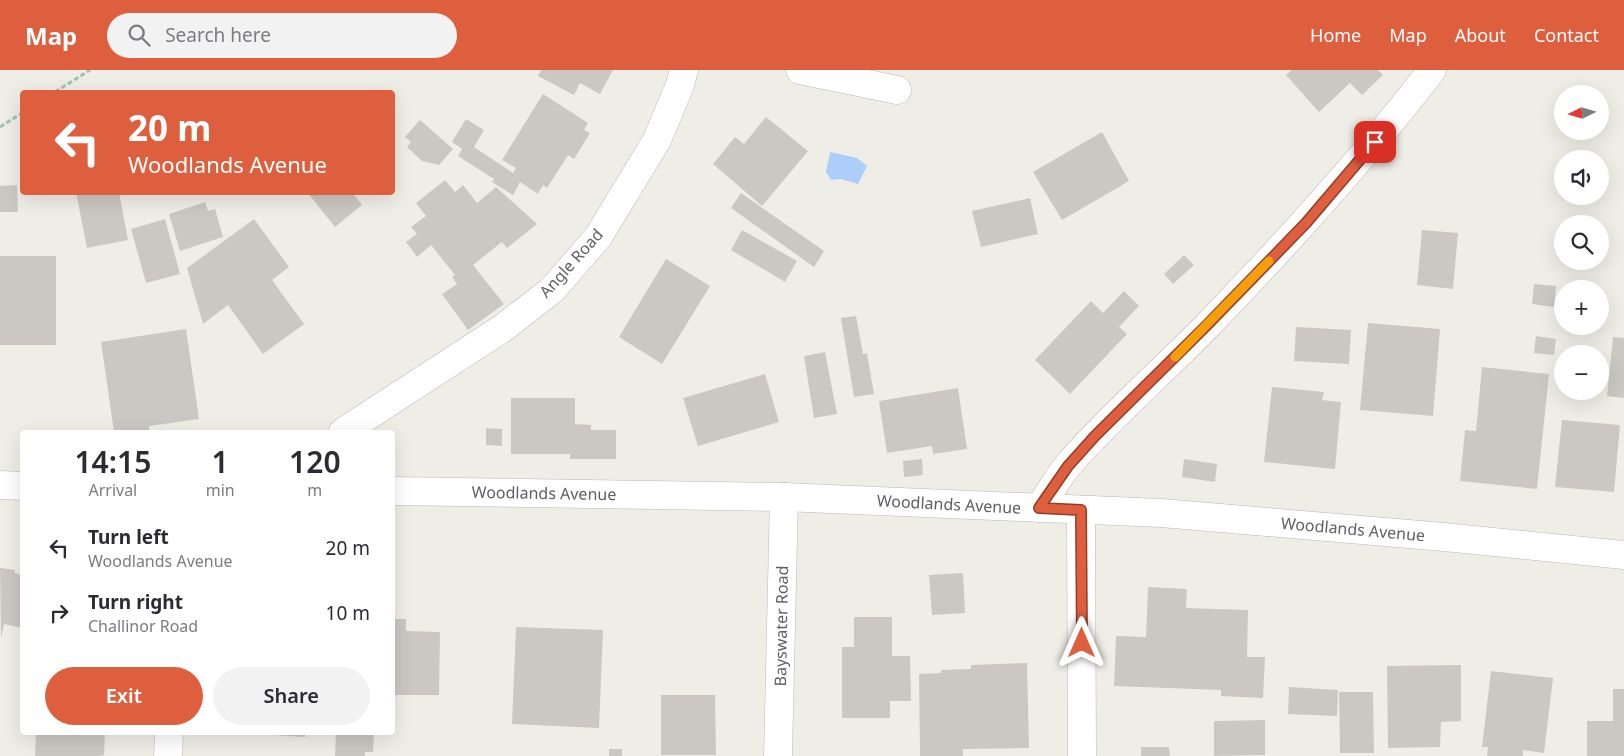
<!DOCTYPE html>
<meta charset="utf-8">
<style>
body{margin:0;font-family:"Noto Sans",sans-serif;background:#f2f2f3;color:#2b2b33;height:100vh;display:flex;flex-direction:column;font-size:19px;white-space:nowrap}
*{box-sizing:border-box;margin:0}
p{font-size:16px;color:#7c7c81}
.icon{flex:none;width:28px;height:28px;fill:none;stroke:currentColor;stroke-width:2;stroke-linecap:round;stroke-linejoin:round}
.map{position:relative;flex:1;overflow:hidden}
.details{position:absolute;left:20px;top:360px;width:375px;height:305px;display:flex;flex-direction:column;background:#fff;border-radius:5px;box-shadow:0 5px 20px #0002}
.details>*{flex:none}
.banner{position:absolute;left:20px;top:20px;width:375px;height:105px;border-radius:5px;box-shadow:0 5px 20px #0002;background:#dd5f3e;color:#fff;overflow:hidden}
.needle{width:32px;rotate:265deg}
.tools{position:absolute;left:1554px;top:15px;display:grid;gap:10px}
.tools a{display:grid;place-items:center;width:55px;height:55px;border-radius:50%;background:#fff;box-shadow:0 5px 20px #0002;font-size:25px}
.pin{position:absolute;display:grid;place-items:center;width:42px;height:42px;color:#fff;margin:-21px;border-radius:10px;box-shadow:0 2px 8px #0006}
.me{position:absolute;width:55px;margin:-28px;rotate:0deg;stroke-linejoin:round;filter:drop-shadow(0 0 4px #0008)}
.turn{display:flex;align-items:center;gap:18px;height:105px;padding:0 25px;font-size:22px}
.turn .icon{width:65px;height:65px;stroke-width:2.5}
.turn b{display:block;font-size:35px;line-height:42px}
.eta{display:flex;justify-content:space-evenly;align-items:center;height:85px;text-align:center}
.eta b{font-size:30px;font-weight:600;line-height:35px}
.button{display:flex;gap:10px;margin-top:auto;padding:10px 25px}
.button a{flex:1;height:58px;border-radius:30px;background:#dd5f3e;color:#fff;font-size:20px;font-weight:600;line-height:58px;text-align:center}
.button a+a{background:#f2f2f3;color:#2b2b33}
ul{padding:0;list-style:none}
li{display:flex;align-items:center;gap:15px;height:65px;padding:0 25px}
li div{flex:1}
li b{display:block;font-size:19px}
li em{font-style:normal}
header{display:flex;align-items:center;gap:30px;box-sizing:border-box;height:70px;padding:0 25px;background:#dd5f3e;color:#fff}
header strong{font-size:24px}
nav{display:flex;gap:28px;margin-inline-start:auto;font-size:18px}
.search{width:350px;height:45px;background:#f2f2f3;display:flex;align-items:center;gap:12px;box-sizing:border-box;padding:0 18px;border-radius:28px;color:#7c7c81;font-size:19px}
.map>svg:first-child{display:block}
</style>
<header>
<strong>Map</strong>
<div class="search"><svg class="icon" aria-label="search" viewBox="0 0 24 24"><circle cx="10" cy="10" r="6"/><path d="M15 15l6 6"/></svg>Search here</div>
<nav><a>Home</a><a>Map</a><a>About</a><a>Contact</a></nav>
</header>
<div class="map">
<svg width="1624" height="686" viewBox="0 0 1624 686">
<rect width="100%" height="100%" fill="#efeee6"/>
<polygon fill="#accef9" points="830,82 857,88 867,96 858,114 841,109 831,110 826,102"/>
<g fill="#cbc8c3">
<polygon points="541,0 613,0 600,24 580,13 574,25 538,6"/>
<polygon points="1292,0 1378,0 1383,5 1362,25 1350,13 1319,42 1286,5"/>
<polygon points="543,24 588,53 584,60 590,63 574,89 568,85 547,118 543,115 538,124 520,112 513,125 492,112 494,109 458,86 462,79 452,72 466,49 484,60 474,77 513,103 516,98 502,90"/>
<polygon points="766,47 808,81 762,136 713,94 735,67 744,74"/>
<polygon points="420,50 453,79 439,95 422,91 407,77 411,72 405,67"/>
<polygon points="1102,62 1129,111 1062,150 1033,102"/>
<polygon points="445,110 455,122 463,115 477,133 496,117 537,154 507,178 502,172 473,195 504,234 468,260 442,224 457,214 452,207 455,205 431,175 417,187 406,172 417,164 411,157 426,146 416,133"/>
<polygon points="17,115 18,142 0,142 0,116"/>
<polygon points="76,122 119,122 128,170 87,178"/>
<polygon points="307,122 352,122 362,135 335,157"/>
<polygon points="741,123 824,181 814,197 731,138"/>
<polygon points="1030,128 1038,164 981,177 972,141"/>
<polygon points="205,132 208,141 215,139 223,167 180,181 169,144"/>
<polygon points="165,149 180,204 146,213 131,159"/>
<polygon points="254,149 289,197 272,210 304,254 263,284 228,235 203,254 187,198"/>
<polygon points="742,160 797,191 785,212 731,180"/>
<polygon points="1422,160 1458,163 1453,219 1417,215"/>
<polygon points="1184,185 1194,195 1173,214 1164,204"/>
<rect x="0" y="186" width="56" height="89"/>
<polygon points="666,189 710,216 662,294 619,267"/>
<polygon points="1534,214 1556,216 1554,237 1532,234"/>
<polygon points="1124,221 1139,236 1119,257 1127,264 1070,324 1035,290 1091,231 1103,243"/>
<polygon points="856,246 863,284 867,283 874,324 854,327 841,248"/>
<polygon points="1368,253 1440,259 1433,346 1360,340"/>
<polygon points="1296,257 1351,260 1349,294 1294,291"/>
<polygon points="186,259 199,349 149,356 149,362 114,362 101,272"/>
<polygon points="1536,266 1556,269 1554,285 1534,283"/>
<polygon points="1613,267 1624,268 1624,328 1607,326"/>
<polygon points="825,282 837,344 814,348 804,286"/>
<polygon points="1482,297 1549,304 1537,419 1460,411 1465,360 1476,361"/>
<polygon points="765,304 779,352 698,376 683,328"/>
<polygon points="1272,317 1324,322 1322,330 1341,332 1335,399 1264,392"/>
<polygon points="958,318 967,379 933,384 932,376 887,383 879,331"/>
<polygon points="511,328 575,328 575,354 591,355 591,360 616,360 616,389 570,389 570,384 511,384"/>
<polygon points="1562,350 1620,355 1614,422 1555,417"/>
<polygon points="486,358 502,359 502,376 486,375"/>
<polygon points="922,389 923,405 904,407 903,391"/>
<polygon points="1184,389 1217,394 1215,412 1182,407"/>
<polygon points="0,498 15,500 15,503 22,505 22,558 4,554 1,569"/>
<polygon points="963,503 965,543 932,545 929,505"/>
<polygon points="1148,517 1187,519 1186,538 1248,540 1247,587 1265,587 1263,628 1221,626 1221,620 1114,616 1116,566 1146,567"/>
<polygon points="854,547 892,547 892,586 910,586 911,631 890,631 890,648 842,648 842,577 854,577"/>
<polygon points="392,549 406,549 406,561 440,562 439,625 392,625"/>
<polygon points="516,557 603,560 599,658 512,654"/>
<polygon points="1027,593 1029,678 963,679 963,686 920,686 919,604 941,603 941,600 971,599 971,595"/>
<polygon points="1461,595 1461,651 1441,652 1440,677 1388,678 1387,596"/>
<polygon points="1491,601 1553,608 1544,683 1523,680 1523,686 1487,686 1488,677 1482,677"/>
<polygon points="1289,617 1338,620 1337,646 1288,644"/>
<polygon points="1613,619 1624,619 1624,686 1587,686 1587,651 1613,651"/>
<polygon points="1339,622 1373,622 1374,683 1340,683"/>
<polygon points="661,625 715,625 716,685 661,685"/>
<polygon points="1265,650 1265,685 1214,686 1214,651"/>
<polygon points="36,662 105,662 104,685 100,686 35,686"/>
<polygon points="255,662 305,662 305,667 255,664"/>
<polygon points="336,662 374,662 373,682 365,682 365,686 335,686"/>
<polygon points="1141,677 1169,677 1170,686 1141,686"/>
<rect x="609" y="679" width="13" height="7"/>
</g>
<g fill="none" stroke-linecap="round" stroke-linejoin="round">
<g stroke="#b6b8bc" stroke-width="29">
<g id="minor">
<polyline points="800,0 897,20"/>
<polyline points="343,362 503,258 552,220 598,167 657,70 680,15 684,0"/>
<polyline points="0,415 22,416"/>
<polyline points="392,421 784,427 1161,443 1444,467 1624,485"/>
<path d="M1039,438C1049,424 1058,407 1069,394C1112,345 1162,302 1208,255C1287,173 1362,91 1432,0"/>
<polyline points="1081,440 1082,686"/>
<polyline points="168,686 169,662"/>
<polyline points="778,686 784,427"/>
</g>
</g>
<g stroke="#9ec5ae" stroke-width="3" stroke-dasharray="5 2.5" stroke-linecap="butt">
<polyline points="55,22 90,0"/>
<polyline points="0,57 22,43"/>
</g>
<use href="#minor" stroke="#fff" stroke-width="28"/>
</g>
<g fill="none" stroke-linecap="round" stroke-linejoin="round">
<g stroke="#903e28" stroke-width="12">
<polyline id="route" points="1082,573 1081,440 1039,438 1068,396 1095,366 1206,256 1306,153 1375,72"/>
</g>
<use href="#route" stroke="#dd5f3e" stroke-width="9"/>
<polyline stroke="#f59e0b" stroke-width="9" points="1175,287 1269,191"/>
</g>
<g text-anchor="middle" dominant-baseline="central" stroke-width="4" stroke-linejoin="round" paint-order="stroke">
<g font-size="16" fill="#5e6065" stroke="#fff">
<text transform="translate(571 193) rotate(-48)">Angle Road</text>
<text transform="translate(544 423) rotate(1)">Woodlands Avenue</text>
<text transform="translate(949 434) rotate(3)">Woodlands Avenue</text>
<text transform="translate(1353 459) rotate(5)">Woodlands Avenue</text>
<text transform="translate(781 556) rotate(-89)">Bayswater Road</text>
</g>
</g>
</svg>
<div class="tools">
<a><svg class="needle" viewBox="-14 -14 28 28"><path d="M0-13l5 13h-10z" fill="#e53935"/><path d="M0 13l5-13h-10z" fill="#7c7c81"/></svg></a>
<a><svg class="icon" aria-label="sound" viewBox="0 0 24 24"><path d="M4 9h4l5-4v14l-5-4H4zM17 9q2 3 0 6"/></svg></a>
<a><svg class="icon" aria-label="search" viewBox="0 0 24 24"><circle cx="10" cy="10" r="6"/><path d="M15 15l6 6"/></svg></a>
<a>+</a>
<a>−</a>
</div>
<div class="pin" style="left:1375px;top:72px;background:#d93025"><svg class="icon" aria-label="arrive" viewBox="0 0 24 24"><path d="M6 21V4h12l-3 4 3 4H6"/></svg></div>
<svg class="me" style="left:1082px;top:573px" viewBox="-20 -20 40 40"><path d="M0-17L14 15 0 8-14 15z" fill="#dd5f3e" stroke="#fff" stroke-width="4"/></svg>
<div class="banner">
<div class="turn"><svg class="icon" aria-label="left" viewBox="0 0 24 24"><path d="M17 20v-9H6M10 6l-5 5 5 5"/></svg><div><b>20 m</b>Woodlands Avenue</div></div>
</div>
<section class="details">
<div class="eta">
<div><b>14:15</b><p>Arrival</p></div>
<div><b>1</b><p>min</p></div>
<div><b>120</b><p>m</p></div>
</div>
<ul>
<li><svg class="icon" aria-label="left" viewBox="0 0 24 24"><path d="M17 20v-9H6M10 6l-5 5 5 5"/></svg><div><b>Turn left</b><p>Woodlands Avenue</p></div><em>20 m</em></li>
<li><svg class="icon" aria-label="right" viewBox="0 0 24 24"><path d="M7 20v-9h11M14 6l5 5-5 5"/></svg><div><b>Turn right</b><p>Challinor Road</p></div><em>10 m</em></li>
</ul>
<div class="button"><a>Exit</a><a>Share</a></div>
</section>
</div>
